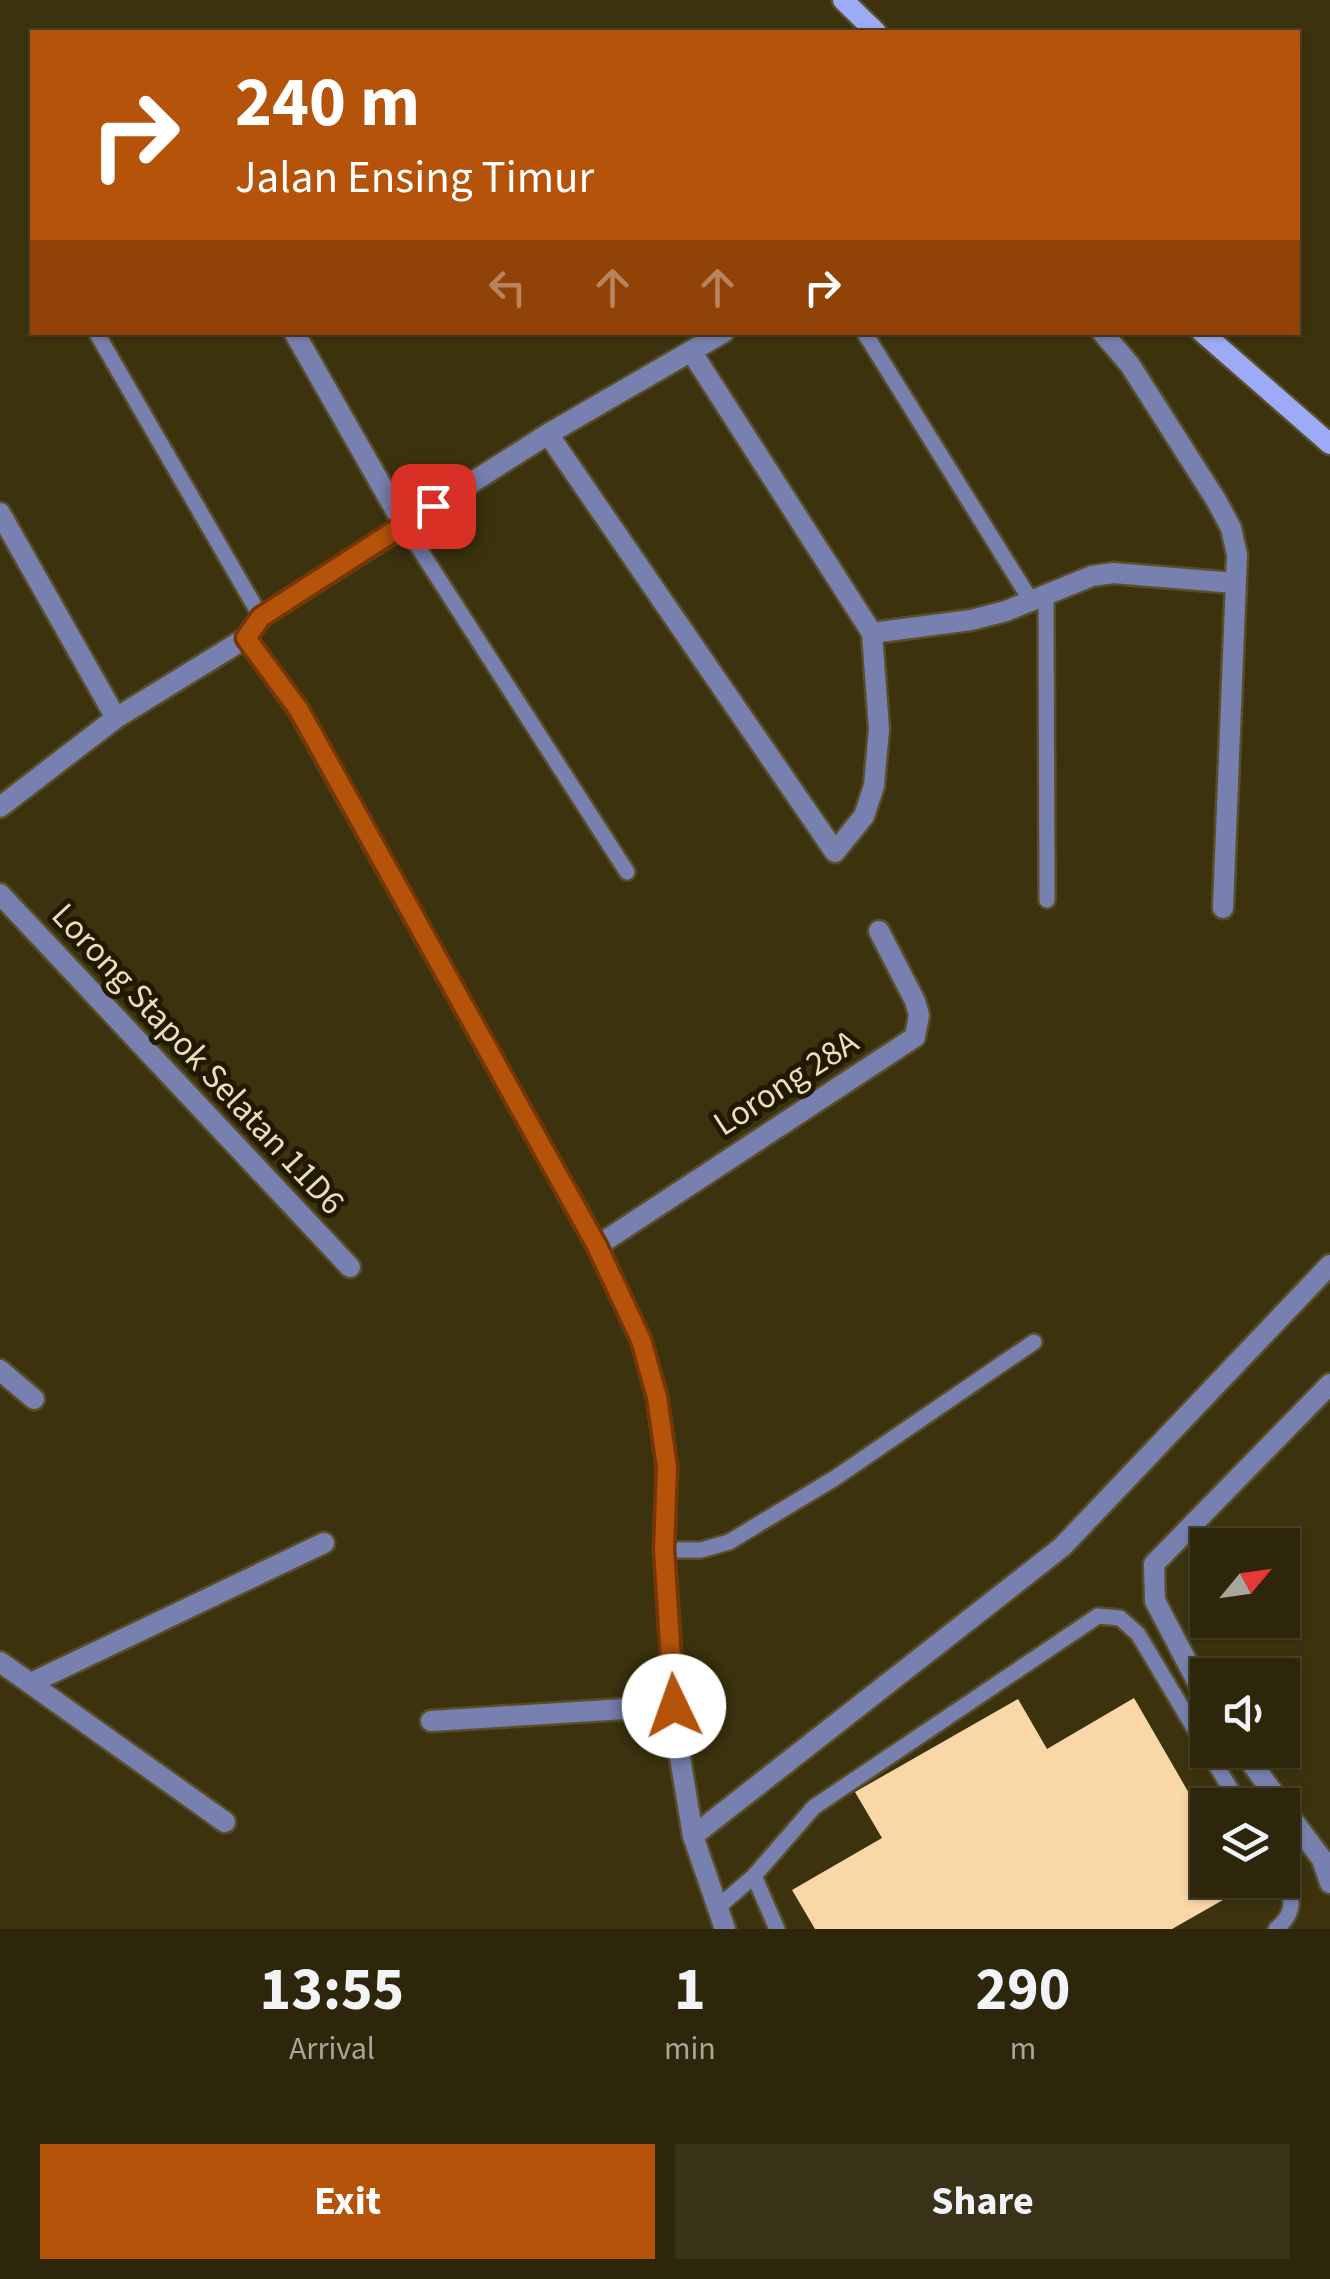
<!DOCTYPE html>
<style>
body{margin:0;font-family:"Source Sans 3",sans-serif;background:#393218;color:#f1f3f6;height:100vh;display:flex;flex-direction:column;font-size:38px;white-space:nowrap}
*{box-sizing:border-box;margin:0}
p{font-size:32px;color:#a7a59c}
.icon{flex:none;width:55px;height:55px;fill:none;stroke:currentColor;stroke-width:2;stroke-linecap:round;stroke-linejoin:round}
.map{position:relative;height:1929px;overflow:hidden}
.side{display:flex;flex-direction:column;background:#2d260a;flex:1}
.side>*{flex:none}
.guide{position:absolute;left:30px;top:30px;width:1270px;height:305px;border-radius:0px;box-shadow:0 2px 8px #0004,0 0 0 2px #48432b;background:#b45309;color:#fff;overflow:hidden}
.needle{width:65px;rotate:61deg}
.buttons{position:absolute;left:1190px;top:1528px;display:grid;gap:20px}
.buttons a{display:grid;place-items:center;width:110px;height:110px;border-radius:0px;background:#2d260a;box-shadow:0 2px 8px #0004,0 0 0 2px #48432b;font-size:50px}
.pin{position:absolute;display:grid;place-items:center;width:85px;height:85px;color:#fff;margin:-42px;border-radius:20px;box-shadow:0 5px 15px #0006}
.me{position:absolute;width:110px;margin:-55px;rotate:357deg;stroke-linejoin:round;filter:drop-shadow(0 0 8px #0008)}
.turn{display:flex;align-items:center;gap:35px;height:210px;padding:0 40px;font-size:45px}
.turn .icon{width:130px;height:130px;stroke-width:2.5}
.turn b{display:block;font-size:70px;line-height:85px}
.lanes{display:flex;align-items:center;height:95px;padding:0 40px;background:#0003;justify-content:center;gap:50px;direction:ltr}
.lanes .off{opacity:.35}
.eta{display:flex;justify-content:space-evenly;align-items:center;height:170px;text-align:center}
.eta b{font-size:60px;font-weight:700;line-height:70px}
.button{display:flex;gap:20px;margin-top:auto;padding:20px 40px}
.button a{flex:1;height:115px;border-radius:0px;background:#b45309;color:#fff;font-size:40px;font-weight:700;line-height:115px;text-align:center}
.button a+a{background:#393218;color:#f1f3f6}
.map>svg:first-child{display:block}
</style>
<div class="map">
<svg width="1330" height="1929" viewBox="0 0 1330 1929">
<rect width="100%" height="100%" fill="#3c330e"/>
<polygon fill="#fad7a7" points="1134,1698 1208,1826 1208,1880 1239,1880 1244,1888 1172,1929 815,1929 792,1890 882,1838 855,1792 1018,1699 1047,1749"/>
<g fill="none" stroke-linecap="round" stroke-linejoin="round">
<g stroke="#584f2a" stroke-width="20">
<g id="lane">
<polyline points="96,332 261,617"/>
<polyline points="864,332 1030,599"/>
<polyline points="404,525 627,872"/>
<polyline points="1046,594 1047,900"/>
<polyline points="664,1550 701,1550 729,1542 835,1478 1034,1342"/>
<polyline points="754,1876 777,1929"/>
<polyline points="717,1908 754,1876 814,1807 1098,1616 1120,1618 1138,1634 1240,1805"/>
<path d="M1276,1929C1296,1913 1294,1897 1282,1877"/>
</g>
</g>
<g stroke="#584f2a" stroke-width="25">
<g id="street">
<polyline points="294,332 404,525"/>
<polyline points="1102,332 1130,365 1216,500 1231,528 1237,555 1223,908"/>
<polyline points="548,434 835,852 864,816 874,786 879,729 872,633 691,351"/>
<polyline points="0,513 116,718"/>
<polyline points="872,633 971,620 1006,611 1092,576 1113,573 1235,583"/>
<polyline points="246,638 299,711 597,1246 641,1340 657,1397 667,1468 664,1550 677,1739 693,1836 725,1929"/>
<polyline points="0,807 116,718 246,638 261,617 548,434 724,332"/>
<polyline points="0,894 350,1267"/>
<polyline points="597,1246 915,1037 919,1015 915,1001 879,931"/>
<polyline points="0,1370 34,1399"/>
<polyline points="0,1662 225,1822"/>
<polyline points="31,1683 324,1543"/>
<polyline points="1208,1702 1155,1601 1154,1564 1330,1384"/>
<polyline points="431,1721 674,1706"/>
<polyline points="1242,1750 1282,1805"/>
<polyline points="1282,1806 1322,1859 1330,1883"/>
<polyline points="693,1836 1062,1547 1330,1265"/>
</g>
</g>
<g stroke="#584f2a" stroke-width="25">
<g id="secondary">
<polyline points="843,0 876,32"/>
<polyline points="1202,332 1330,444"/>
</g>
</g>
<use href="#lane" stroke="#7780af" stroke-width="15"/>
<use href="#street" stroke="#7780af" stroke-width="20"/>
<use href="#secondary" stroke="#9dabf6" stroke-width="20"/>
</g>
<g fill="none" stroke-linecap="round" stroke-linejoin="round">
<g stroke="#753606" stroke-width="25">
<polyline id="route" points="433,506 261,617 246,638 299,710 597,1246 641,1340 657,1397 667,1468 664,1550 674,1706"/>
</g>
<use href="#route" stroke="#b45309" stroke-width="18"/>
</g>
<g text-anchor="middle" dominant-baseline="central" stroke-width="10" stroke-linejoin="round" paint-order="stroke">
<g font-size="35" fill="#e8dfbd" stroke="#211a00">
<text transform="translate(198 1059) rotate(47)">Lorong Stapok Selatan 11D6</text>
<text transform="translate(786 1083) rotate(-33)">Lorong 28A</text>
</g>
</g>
</svg>
<div class="buttons">
<a><svg class="needle" viewBox="-14 -14 28 28"><path d="M0-13l5 13h-10z" fill="#e53935"/><path d="M0 13l5-13h-10z" fill="#a7a59c"/></svg></a>
<a><svg class="icon" aria-label="sound" viewBox="0 0 24 24"><path d="M4 9h4l5-4v14l-5-4H4zM17 9q2 3 0 6"/></svg></a>
<a><svg class="icon" aria-label="layers" viewBox="0 0 24 24"><path d="M12 4l9 5-9 5-9-5zM3 14l9 5 9-5"/></svg></a>
</div>
<div class="pin" style="left:433px;top:506px;background:#d93025"><svg class="icon" aria-label="arrive" viewBox="0 0 24 24"><path d="M6 21V4h12l-3 4 3 4H6"/></svg></div>
<svg class="me" style="left:674px;top:1706px" viewBox="-20 -20 40 40"><circle r="19" fill="#fff"/><path d="M0-13L10 11 0 6-10 11z" fill="#b45309"/></svg>
<div class="guide">
<div class="turn"><svg class="icon" aria-label="right" viewBox="0 0 24 24"><path d="M7 20v-9h11M14 6l5 5-5 5"/></svg><div><b>240 m</b>Jalan Ensing Timur</div></div>
<div class="lanes"><svg class="icon off" aria-label="left" viewBox="0 0 24 24"><path d="M17 20v-9H6M10 6l-5 5 5 5"/></svg><svg class="icon off" aria-label="ahead" viewBox="0 0 24 24"><path d="M12 20V5M6 11l6-6 6 6"/></svg><svg class="icon off" aria-label="ahead" viewBox="0 0 24 24"><path d="M12 20V5M6 11l6-6 6 6"/></svg><svg class="icon" aria-label="right" viewBox="0 0 24 24"><path d="M7 20v-9h11M14 6l5 5-5 5"/></svg></div>
</div>
</div>
<section class="side">
<div class="eta">
<div><b>13:55</b><p>Arrival</p></div>
<div><b>1</b><p>min</p></div>
<div><b>290</b><p>m</p></div>
</div>
<div class="button"><a>Exit</a><a>Share</a></div>
</section>
